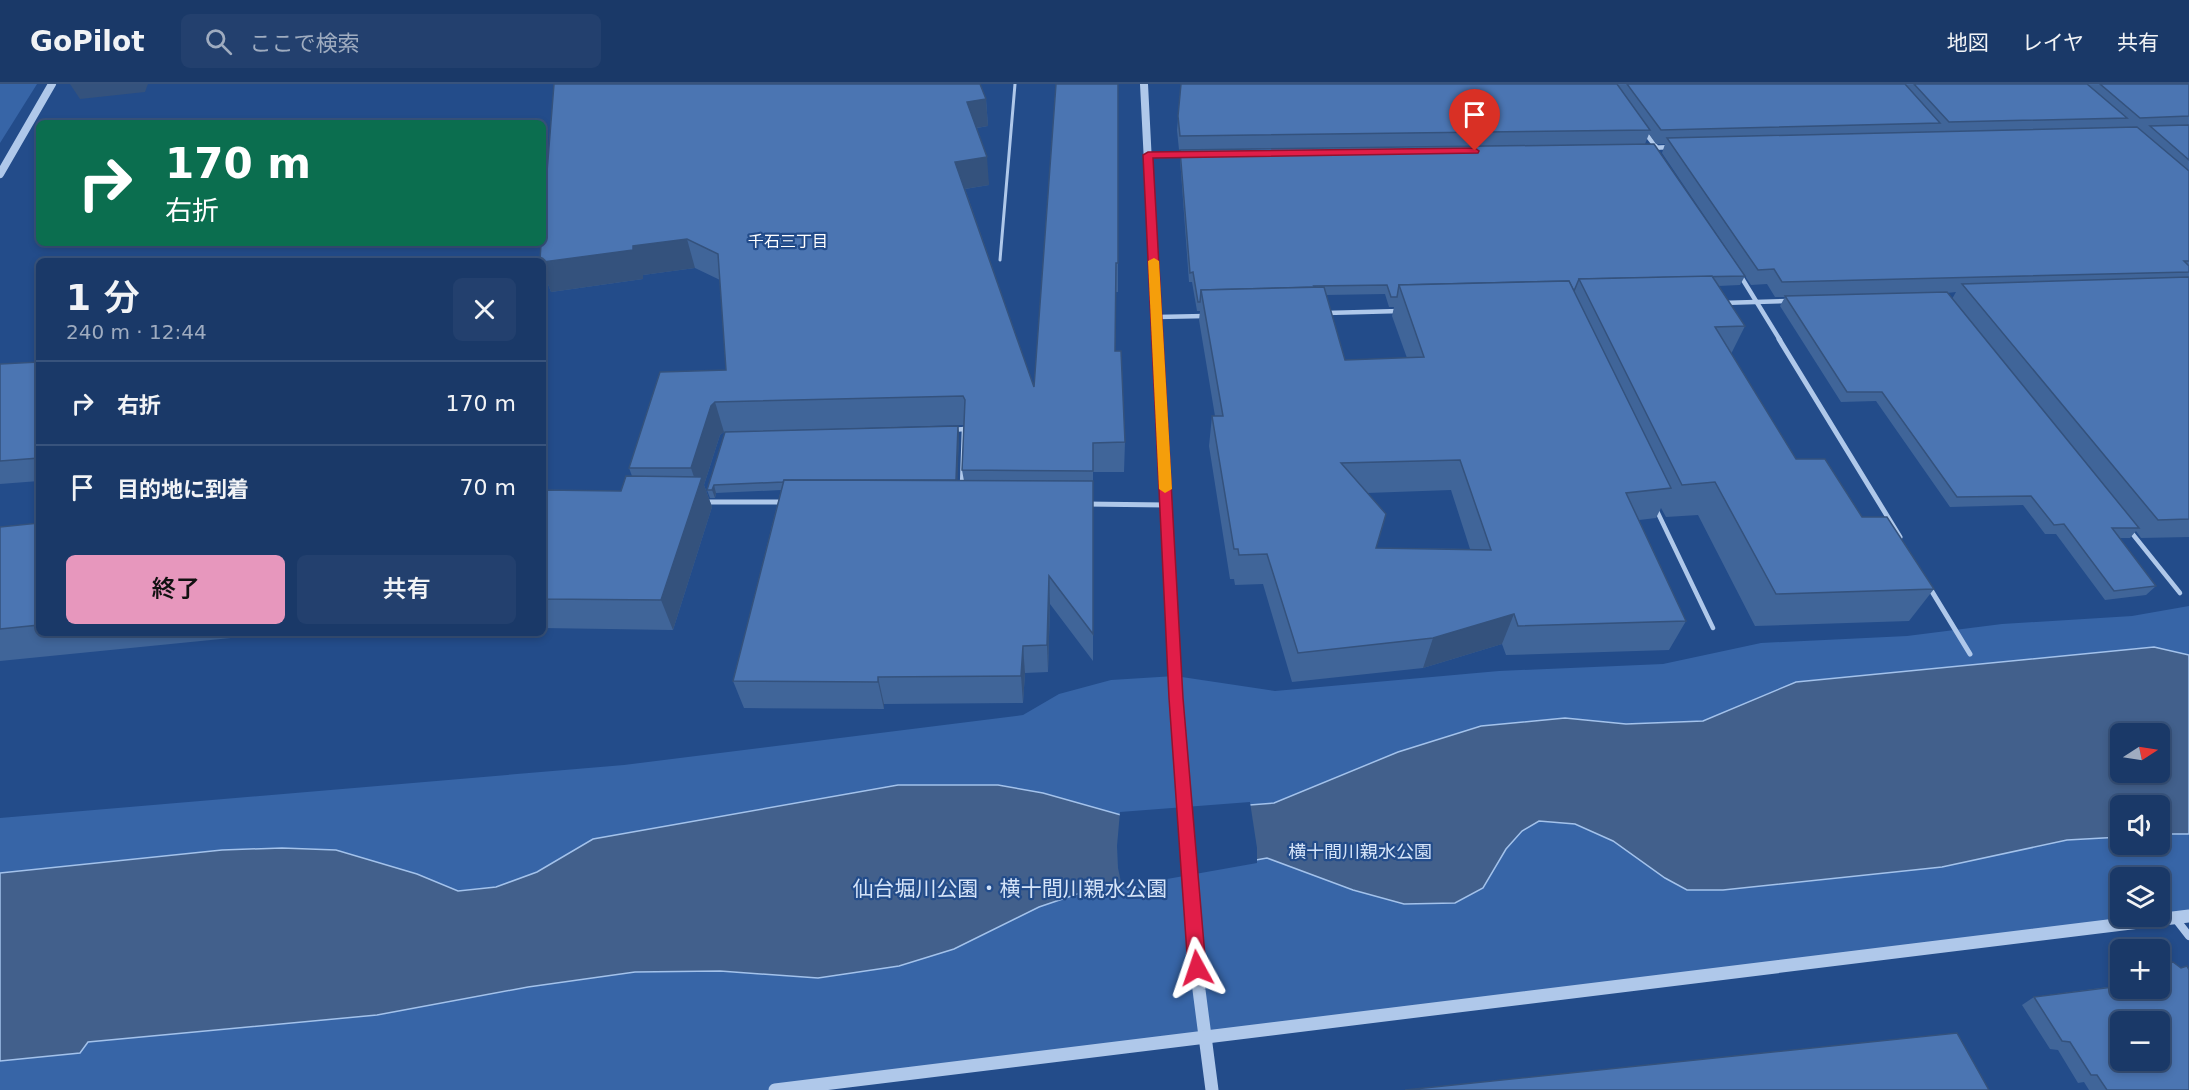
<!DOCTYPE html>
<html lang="ja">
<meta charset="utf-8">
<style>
body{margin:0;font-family:"DejaVu Sans","Noto Sans JP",sans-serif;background:#23406e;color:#f1f3f6;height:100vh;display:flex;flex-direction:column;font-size:22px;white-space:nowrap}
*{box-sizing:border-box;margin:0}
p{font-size:20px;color:#9facc0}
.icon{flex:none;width:33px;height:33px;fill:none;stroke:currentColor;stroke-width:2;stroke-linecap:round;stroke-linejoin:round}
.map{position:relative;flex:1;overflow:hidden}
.sheet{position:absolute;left:36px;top:174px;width:510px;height:378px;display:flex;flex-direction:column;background:#1a3968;border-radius:9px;box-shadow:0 3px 9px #0003,0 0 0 2px #38537c}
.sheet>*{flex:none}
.top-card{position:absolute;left:36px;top:36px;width:510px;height:126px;border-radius:9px;box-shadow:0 3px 9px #0003,0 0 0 2px #38537c;background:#0b6e4f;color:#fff;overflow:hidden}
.needle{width:39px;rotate:78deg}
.buttons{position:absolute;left:2110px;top:639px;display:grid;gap:12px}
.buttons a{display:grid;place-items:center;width:60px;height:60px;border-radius:9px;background:#1a3968;box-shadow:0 3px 9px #0003,0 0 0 2px #38537c;font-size:30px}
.pin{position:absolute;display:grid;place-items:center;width:51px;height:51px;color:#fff;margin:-62px -26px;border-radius:50% 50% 50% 0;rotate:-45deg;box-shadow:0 0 6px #0007}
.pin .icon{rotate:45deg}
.me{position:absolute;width:66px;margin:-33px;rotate:355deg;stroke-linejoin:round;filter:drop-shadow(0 0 4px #0008)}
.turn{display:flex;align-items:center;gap:21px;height:126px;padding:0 30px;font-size:27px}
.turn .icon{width:78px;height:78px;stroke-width:2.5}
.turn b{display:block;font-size:42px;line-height:51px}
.round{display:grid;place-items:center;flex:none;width:63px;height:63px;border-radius:9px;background:#23406e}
.headline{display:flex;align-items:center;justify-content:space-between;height:102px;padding:0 30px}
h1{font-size:36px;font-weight:600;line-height:45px}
.primary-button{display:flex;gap:12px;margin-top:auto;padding:12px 30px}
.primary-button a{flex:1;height:69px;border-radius:9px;background:#e797bd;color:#111;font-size:24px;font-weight:600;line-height:69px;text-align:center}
.primary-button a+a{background:#23406e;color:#f1f3f6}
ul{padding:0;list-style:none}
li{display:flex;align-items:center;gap:18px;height:84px;padding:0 30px;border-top:2px solid #38537c}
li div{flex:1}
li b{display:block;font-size:22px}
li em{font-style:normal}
header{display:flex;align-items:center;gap:36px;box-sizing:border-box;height:84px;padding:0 30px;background:#1a3968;border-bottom:2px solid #38537c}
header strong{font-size:28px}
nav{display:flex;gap:33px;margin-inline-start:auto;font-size:21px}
.search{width:420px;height:54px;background:#23406e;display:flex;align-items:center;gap:15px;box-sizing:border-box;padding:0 21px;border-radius:9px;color:#9facc0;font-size:22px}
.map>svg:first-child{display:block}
</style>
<header>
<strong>GoPilot</strong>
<div class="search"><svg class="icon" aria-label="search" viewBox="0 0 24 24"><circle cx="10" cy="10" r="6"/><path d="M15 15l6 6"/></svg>ここで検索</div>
<nav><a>地図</a><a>レイヤ</a><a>共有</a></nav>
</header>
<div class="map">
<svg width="2189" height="1006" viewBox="0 0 2189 1006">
<rect width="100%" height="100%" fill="#234c8a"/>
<g fill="#3765a7" fill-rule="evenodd">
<polygon points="0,0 37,0 0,59"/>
<path d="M2189,522V835L775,1006H0V734L624,681L1023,631L1059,610L1111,596L1175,592L1275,607L1499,587L1663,580L1761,559L1907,552L2002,540L2132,532ZM2121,650H2160V688H2121ZM2121,722H2160V760H2121ZM2121,794H2160V832H2121Z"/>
</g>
<path fill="#42608c" stroke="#a3c2eb" stroke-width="1.5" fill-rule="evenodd" d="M2154,563L2189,571V750H2160V722H2121V753L2067,756L1942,783L1723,806H1687L1665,794L1613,757L1575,740L1539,737L1522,747L1506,765L1483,804L1455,819L1404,820L1353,806L1267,774L1089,806L1039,823L954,865L899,882L818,894L720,887L635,888L528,903L377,931L88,958L80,969L0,977V789L222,766L282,764L336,766L417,790L458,807L496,803L537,788L593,755L898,701H998L1043,709L1121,731L1274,719L1398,668L1481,642L1565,634L1626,640L1703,637L1796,598ZM2121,650H2160V688H2121Z"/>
<polygon fill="#234c8a" points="1250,718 1257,764 1257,779 1122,803 1118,784 1117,762 1120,728"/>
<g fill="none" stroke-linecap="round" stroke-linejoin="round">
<polyline stroke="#afc8ea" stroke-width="3" points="1000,176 1015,0"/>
<g stroke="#afc8ea" stroke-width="4.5">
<polyline points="953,346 964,345 962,402"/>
<polyline points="1656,425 1713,544"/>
<polyline points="2131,448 2180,509"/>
</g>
<g stroke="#afc8ea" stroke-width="4.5">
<polyline points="1643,46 1657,64"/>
<polyline points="1649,64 1672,63"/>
<polyline points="1148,71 1186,71"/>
<polyline points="1740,191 1780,256"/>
<polyline points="1722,219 1790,217"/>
<polyline points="1326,229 1400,227"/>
<polyline points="1157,233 1205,232"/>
</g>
<g stroke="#afc8ea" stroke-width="5">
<polyline points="1779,255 1900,453"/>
<polyline points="704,418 784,418"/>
<polyline points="1085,420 1166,421"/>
<polyline points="1928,501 1970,570"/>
</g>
<polyline stroke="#afc8ea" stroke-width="8" points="2175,834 2189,852"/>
<g stroke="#afc8ea" stroke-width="8">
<polyline points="1144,0 1157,256"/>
<polyline points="0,90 52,0"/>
</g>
<polyline stroke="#afc8ea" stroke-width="10" points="1157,255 1174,585"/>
<g stroke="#afc8ea" stroke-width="13">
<polyline points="1174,583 1199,906 1212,1006"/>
<polyline points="775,1006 2189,832"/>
</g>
</g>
<g fill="#406599" fill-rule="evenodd">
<polygon points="1056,0 1118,179 1118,208 1116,208 1115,267 1125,358 1124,388 1093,388 1093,577 1050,520 1048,588 1025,589 1023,619 884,620 884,625 744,624 733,597 781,406 716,409 715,414 710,414 707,406 725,348 958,342 959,350 957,397 964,397 962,386 964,341 724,348 720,351 704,401 712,423 673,546 543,544 543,406 621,407 632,392 629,384 726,286 720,196 695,184 643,191 643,195 551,208 543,187 543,177 986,15 988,42 977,44 989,101 965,105 1034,303"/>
<path d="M1181,0H2189V453L2141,454L2136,447L2130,454H2119L2156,502L2146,511L2105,516L2056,450H2045L2023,421L1950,423L1876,317L1841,318L1780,222L1785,213H1775L1767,200L1751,201L1662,69L1665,60H1656L1649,50L1645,60L1179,66L1177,46ZM1956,208L1952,215L1947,209Z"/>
<path d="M1180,66L1745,192L1740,201L1718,202L1745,242L1731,270L1796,375L1862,433L1934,505L1909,537L1755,542L1698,431L1666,433L1661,424L1656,434L1639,436L1686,537L1669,566L1506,571L1502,560L1423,584L1292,598L1263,500L1235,501L1234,495H1230L1209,362L1212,332H1215L1199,236L1200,227H1197L1192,198H1189L1180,75ZM1385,210L1389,223H1394L1392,232L1407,274L1345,276L1326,211ZM1451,406L1470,465L1377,464L1367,409Z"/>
<polygon points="39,278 39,397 0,400 0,280"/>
<polygon points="39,439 39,549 282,549 0,577 0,443"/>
<polygon points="2121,884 2121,904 2181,884 2189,1006 2089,1006 2084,998 2078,999 2058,966 2050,965 2022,921 2034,913 2116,902 2108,892"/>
</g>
<g fill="#34527d">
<polygon points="70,0 148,0 145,8 80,15"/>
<polygon points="986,15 988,42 969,45 967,18"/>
<polygon points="987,73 989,101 958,106 955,78"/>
<polygon points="687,155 695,184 643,191 643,195 551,208 543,187 543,178 633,162"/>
<polygon points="715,318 724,348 720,351 704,401 712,423 673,546 661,516 698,405 691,384 711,322"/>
<polygon points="958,342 959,350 957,415 956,407"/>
<polygon points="714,401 716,409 715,414 712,406"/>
<polygon points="1049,492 1050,520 1048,588 1047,561"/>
<polygon points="1514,530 1502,560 1423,584 1433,554"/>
<polygon points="1023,562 1025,589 1023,619 1021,592"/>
<polygon points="878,593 884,620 884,625 878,598"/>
</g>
<g fill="#4b75b2" stroke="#34527d" stroke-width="1.5" fill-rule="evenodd">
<polygon points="554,0 980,0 986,15 967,18 987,73 955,78 1034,303 1056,0 1118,0 1118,179 1116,179 1115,267 1121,267 1125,358 1093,359 1093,387 962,386 965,316 963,312 715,318 711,322 691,384 629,384 660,288 726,286 718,170 687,155 633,162 633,166 543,178 543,177 540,177 541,159 543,159 543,138"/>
<polygon points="1181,0 1617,0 1650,46 1180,52 1178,32"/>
<polygon points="1627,0 1905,0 1940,39 1661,46"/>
<polygon points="1914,0 2087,0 2127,34 1949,38"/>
<polygon points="2100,0 2189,0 2189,32 2140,34"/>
<polygon points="2189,41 2189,76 2150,42"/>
<polygon points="2137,43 2189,87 2189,177 2184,177 2189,182 2189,188 1782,198 1774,185 1758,186 1667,54"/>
<polygon points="1654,60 1745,192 1579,195 1574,207 1569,197 1399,201 1397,213 1391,213 1387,201 1314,202 1315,203 1201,206 1200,218 1198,218 1193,188 1190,189 1180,66"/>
<polygon points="1712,192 1745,242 1715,243 1796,375 1825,375 1862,433 1887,433 1934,505 1776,510 1715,398 1682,401 1579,195"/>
<polygon points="2189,193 2189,435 2158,436 1962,200"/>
<path d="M1569,197L1671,404L1626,409L1686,537L1518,542L1514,530L1433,554L1298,569L1267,470L1239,471L1238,465H1234L1212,332H1223L1201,206L1324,203L1345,276L1424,273L1399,201ZM1460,376L1491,466L1376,464L1386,430L1341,379Z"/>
<polygon points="1947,208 2139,444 2112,444 2156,502 2114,507 2064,440 2054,441 2031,412 1957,413 1882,308 1847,308 1785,212"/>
<polygon points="39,278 39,374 0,377 0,280"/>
<polygon points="958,342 956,396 784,396 783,398 714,401 712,406 707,406 725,348"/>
<polygon points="626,392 702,393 661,516 543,515 543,406 621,407"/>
<polygon points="784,396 1093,397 1093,550 1049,492 1047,561 1023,562 1021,592 878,593 878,598 733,597"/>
<polygon points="39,439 39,541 0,545 0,443"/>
<path d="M2173,878L2181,884L2187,882L2189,886V1006H2107L2097,991H2091L2070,958L2062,957L2034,913L2121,902V904H2160V880ZM2121,938H2160V976H2121Z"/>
<polygon points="1957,949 1989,1006 1405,1006"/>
</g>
<polygon fill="#e11d48" stroke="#92132f" stroke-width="1.5" points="1475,64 1479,67 1478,69 1153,74 1183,614 1206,884 1203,889 1197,892 1191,889 1188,884 1169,614 1143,71 1148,68"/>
<polygon fill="#f59e0b" points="1154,174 1159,177 1172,405 1165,409 1159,405 1148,177"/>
<g text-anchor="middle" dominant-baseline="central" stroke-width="4.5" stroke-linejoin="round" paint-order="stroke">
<g font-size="16" fill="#fff" stroke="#234c8a">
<text x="788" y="157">千石三丁目</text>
</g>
<g font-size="18" fill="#d4e3f8" stroke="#234c8a">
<text x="1360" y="767">横十間川親水公園</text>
</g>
<g font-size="21" fill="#d4e3f8" stroke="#234c8a">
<text x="1010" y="805">仙台堀川公園・横十間川親水公園</text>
</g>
</g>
</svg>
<div class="buttons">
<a><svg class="needle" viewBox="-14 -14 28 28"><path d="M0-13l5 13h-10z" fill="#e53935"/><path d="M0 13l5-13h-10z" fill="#9facc0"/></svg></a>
<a><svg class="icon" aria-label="sound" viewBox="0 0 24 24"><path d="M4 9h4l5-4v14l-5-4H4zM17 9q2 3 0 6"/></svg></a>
<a><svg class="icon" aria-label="layers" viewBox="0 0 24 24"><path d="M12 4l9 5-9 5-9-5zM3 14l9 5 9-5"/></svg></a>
<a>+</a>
<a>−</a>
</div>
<div class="pin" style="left:1475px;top:67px;background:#d93025"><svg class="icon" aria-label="arrive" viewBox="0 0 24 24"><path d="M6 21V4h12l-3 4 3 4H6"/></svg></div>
<svg class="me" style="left:1197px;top:884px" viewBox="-20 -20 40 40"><path d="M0-17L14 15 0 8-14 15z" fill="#e11d48" stroke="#fff" stroke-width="4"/></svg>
<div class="top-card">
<div class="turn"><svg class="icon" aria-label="right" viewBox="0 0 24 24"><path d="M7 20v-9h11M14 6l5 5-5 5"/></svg><div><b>170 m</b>右折</div></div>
</div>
<section class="sheet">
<div class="headline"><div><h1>1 分</h1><p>240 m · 12:44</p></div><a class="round"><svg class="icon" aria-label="close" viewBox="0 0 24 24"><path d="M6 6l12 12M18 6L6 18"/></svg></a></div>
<ul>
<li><svg class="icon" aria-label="right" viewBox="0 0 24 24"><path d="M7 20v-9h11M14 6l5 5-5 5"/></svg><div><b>右折</b></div><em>170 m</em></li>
<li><svg class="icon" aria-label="arrive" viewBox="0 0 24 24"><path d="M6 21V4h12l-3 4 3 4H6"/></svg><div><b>目的地に到着</b></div><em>70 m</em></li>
</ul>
<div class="primary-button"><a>終了</a><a>共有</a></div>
</section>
</div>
